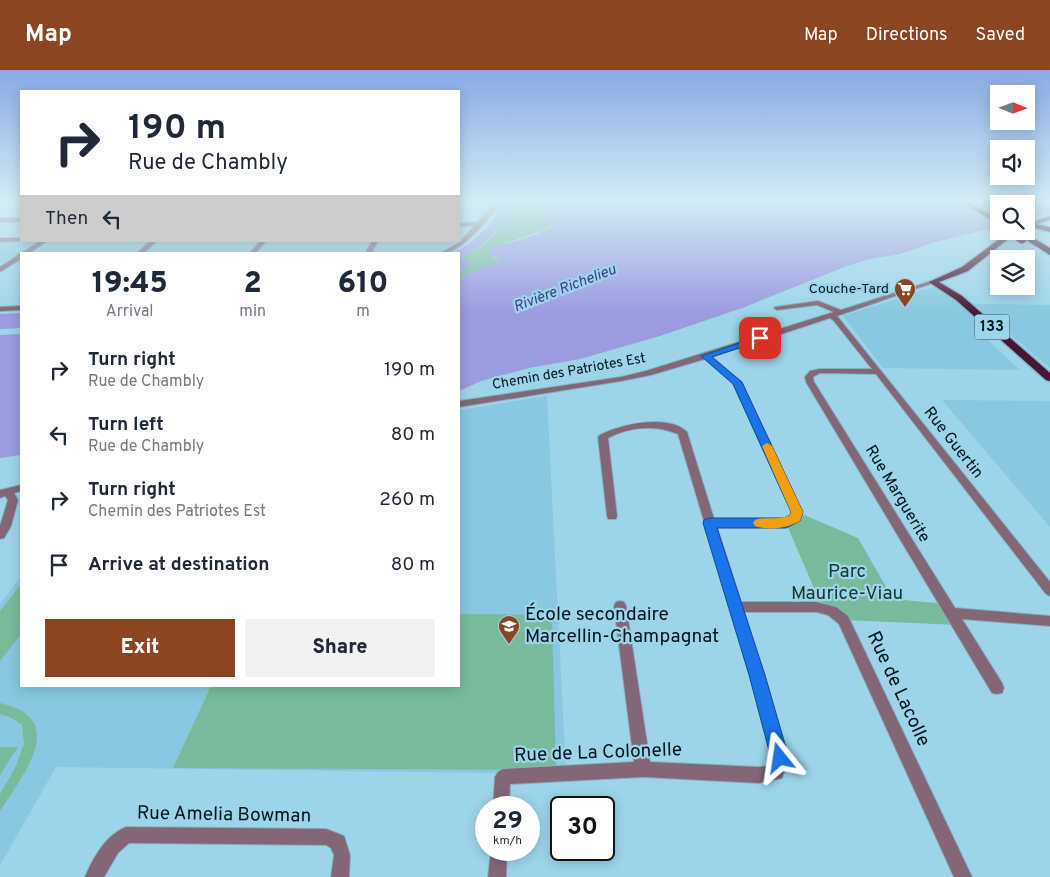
<!DOCTYPE html>
<meta charset="utf-8">
<style>
body{margin:0;font-family:Overpass,sans-serif;background:#f2f2f3;color:#1f2937;height:100vh;display:flex;flex-direction:column;font-size:19px;white-space:nowrap}
*{box-sizing:border-box;margin:0}
p{font-size:16px;color:#747a83}
.icon{flex:none;width:28px;height:28px;fill:none;stroke:currentColor;stroke-width:2;stroke-linecap:round;stroke-linejoin:round}
.map{position:relative;flex:1;overflow:hidden}
.details{position:absolute;left:20px;top:182px;width:440px;height:435px;display:flex;flex-direction:column;background:#fff;border-radius:0px;box-shadow:0 2px 12px #0003}
.details>*{flex:none}
.banner{position:absolute;left:20px;top:20px;width:440px;height:152px;border-radius:0px;box-shadow:0 2px 12px #0003;background:#fff;color:#1f2937;overflow:hidden}
.needle{width:32px;rotate:91deg}
.tools{position:absolute;left:990px;top:15px;display:grid;gap:10px}
.tools a{display:grid;place-items:center;width:45px;height:45px;border-radius:0px;background:#fff;box-shadow:0 2px 12px #0003;font-size:25px}
.speed{position:absolute;left:475px;top:726px;display:flex;gap:10px;font-size:25px;font-weight:700;text-align:center}
.speed>*{display:grid;place-content:center;width:65px;height:65px;border-radius:50%;background:#fff;box-shadow:0 2px 12px #0003;line-height:1}
.speed small{font-size:12px;font-weight:400}
.speed .limit{border:2px solid #111;border-radius:8px;background:#fff;color:#111}
.pin{position:absolute;display:grid;place-items:center;width:42px;height:42px;color:#fff;margin:-21px;border-radius:10px;box-shadow:0 2px 8px #0006}
.me{position:absolute;width:55px;margin:-28px;rotate:345deg;stroke-linejoin:round;filter:drop-shadow(0 0 4px #0008)}
.turn{display:flex;align-items:center;gap:18px;height:105px;padding:0 25px;font-size:22px}
.turn .icon{width:65px;height:65px;stroke-width:2.5}
.turn b{display:block;font-size:35px;line-height:42px}
.then{display:flex;align-items:center;height:48px;padding:0 25px;background:#0003;gap:10px;font-size:19px}
.eta{display:flex;justify-content:space-evenly;align-items:center;height:85px;text-align:center}
.eta b{font-size:30px;font-weight:800;line-height:35px}
.button{display:flex;gap:10px;margin-top:auto;padding:10px 25px}
.button a{flex:1;height:58px;border-radius:0px;background:#8c4523;color:#fff;font-size:20px;font-weight:800;line-height:58px;text-align:center}
.button a+a{background:#f2f2f3;color:#1f2937}
ul{padding:0;list-style:none}
li{display:flex;align-items:center;gap:15px;height:65px;padding:0 25px}
li div{flex:1}
li b{display:block;font-size:19px}
li em{font-style:normal}
header{display:flex;align-items:center;gap:30px;box-sizing:border-box;height:70px;padding:0 25px;background:#8c4523;color:#fff}
header strong{font-size:24px}
nav{display:flex;gap:28px;margin-inline-start:auto;font-size:18px}
.map>svg:first-child{display:block}
</style>
<header>
<strong>Map</strong>
<nav><a>Map</a><a>Directions</a><a>Saved</a></nav>
</header>
<div class="map">
<svg width="1050" height="807" viewBox="0 0 1050 807">
<rect width="100%" height="100%" fill="#9dd4e9"/>
<g fill="#89c8e0">
<polygon points="0,170 21,170 21,171 44,171 21,184 21,186 11,193 0,193"/>
<polygon points="929,218 938,219 948,225 986,257 975,258 1020,300 883,298 843,246"/>
<polygon points="974,234 1050,235 1050,298"/>
<polygon points="547,326 566,704 56,697 0,795 0,534 21,506 21,616 459,616 459,340"/>
<polygon points="942,330 1050,331 1050,457"/>
</g>
<g fill="#79ba9c">
<polygon points="518,131 552,131 542,139 554,154 542,161 494,177 492,188 500,189 499,192 459,207 459,202 464,200 464,191 461,188 485,174 493,166"/>
<polygon points="797,442 858,468 893,529 946,534 958,555 844,550 823,539 786,453"/>
<polygon points="21,514 21,564 0,591 0,541"/>
<polygon points="459,544 546,545 552,551 556,700 173,698 211,616 459,616"/>
<path d="M0,633C70,648 23,705 0,741V724L15,698L24,674L22,655L10,647L0,644Z"/>
<polygon points="0,677 18,677 0,705"/>
</g>
<g fill="#9b9bdf">
<path d="M506,131H518C497,158 495,170 461,188L471,195L459,202V184H452L470,173L489,156Z"/>
<path d="M552,131H1050V143L1026,149V134H999V156L932,173L897,185L873,188L847,196L742,238L660,266L580,289L529,298L481,311L459,321V207L499,192L500,189L490,186L492,182L490,179L492,178C507,172 546,166 554,153L540,144L542,139Z"/>
<polygon points="21,243 21,258 0,259 0,244"/>
<polygon points="21,264 21,385 0,388 0,265"/>
</g>
<g fill="none" stroke-linecap="round" stroke-linejoin="round">
<g stroke="#81b2c4" stroke-width="2">
<g id="minor">
<polygon points="4,131 21,131 21,132 7,133"/>
<path d="M497,131H503C488,148 463,184 439,184L460,172L475,155L459,157V153L478,152Z"/>
<rect x="0" y="148" width="21" height="4"/>
<polygon points="0,168 21,168 21,171 23,171 0,172"/>
<polygon points="40,171 47,171 28,184 21,184 21,189 0,202 0,197"/>
<polygon points="150,171 157,171 143,184 136,184"/>
<polygon points="260,171 266,171 255,184 249,184"/>
<polygon points="372,171 378,171 371,184 365,184"/>
<path d="M931,211L936,212L837,246L1050,512V526L1046,524L876,304L820,303L813,307L814,312L955,538L1050,546V556L962,549L1002,613L1004,618L1002,623L997,624L992,623L806,312L805,307L810,301L820,299H872L834,251L830,248L712,287L741,312L802,442L799,451L786,457H717L741,532H816L836,537L848,546L972,807H954L839,554L828,545L816,542H744L788,688L782,708L759,713L643,707L510,714L509,738H493L495,707L498,702L503,699L634,692L614,536L616,532L620,531L624,532L626,536L650,692L759,697L771,696L772,688L750,605L678,364C655,354 629,357 608,368L617,446L616,449H608L607,446L598,367L600,365C621,354 668,344 687,362L714,449H784L790,446L792,442L733,313L705,289L651,305L621,311L459,337V331L621,307L646,301L834,242L817,235L777,240L774,238L775,237L818,231L841,240Z"/>
<polygon points="21,236 21,240 0,241 0,237"/>
<polygon points="21,415 21,421 14,423 18,430 11,456 4,468 0,469 0,456 8,430 5,426 0,428 0,420"/>
<path d="M126,757L326,759L344,766L350,785L349,807H331L334,785L331,778L326,775L129,773L118,783L104,807H85C93,788 106,765 126,757Z"/>
<polygon points="491,780 507,780 506,807 488,807"/>
</g>
</g>
<g stroke="#81b2c4" stroke-width="3">
<g id="major">
<polygon points="1050,146 1050,150 1026,158 1026,154"/>
<polygon points="1010,161 1018,161 968,201 939,212 962,226 1050,303 1050,311 1046,310 956,230 929,212 962,197"/>
</g>
</g>
<g stroke="#81b2c4" stroke-width="3">
<g id="highway">
<polygon points="959,131 968,131 999,149 999,155"/>
<polygon points="1027,152 1050,157 1050,162 1027,156"/>
<polygon points="1012,161 1022,161 1050,178 1050,185"/>
</g>
</g>
<use href="#minor" fill="#846777" fill-rule="evenodd"/>
<use href="#major" fill="#461635" fill-rule="evenodd"/>
<use href="#highway" fill="#2a011c" fill-rule="evenodd"/>
<g stroke="#81b2c4" stroke-width="10" stroke-linecap="butt">
<polyline id="highway-bridge" points="1011,161 1022,169"/>
</g>
<use href="#highway-bridge" stroke="#2a011c" stroke-width="9"/>
</g>
<linearGradient id="sky" x2="0" y2="1"><stop stop-color="#89aae4"/><stop offset="0.54" stop-color="#d3ecf5"/><stop offset="1" stop-color="#d3ecf5" stop-opacity="0"/></linearGradient>
<rect width="1050" height="244" fill="url(#sky)"/>
<polygon fill="#1a73e8" stroke="#114b97" points="760,266 764,268 763,270 712,287 742,312 803,442 800,451 786,458 717,458 765,605 789,688 786,694 780,697 774,694 771,688 749,605 703,453 704,450 709,448 784,448 790,445 791,442 733,314 701,286"/>
<path fill="#f59e0b" d="M767,373L772,376L803,442L800,451C787,458 769,461 755,456L753,453L755,450C766,446 779,451 790,445L791,442L762,376Z"/>
<defs>
<g id="supermarket-pin" transform="scale(1.125)"><path d="M0 17L-7.5 6A9.5 9.5 0 1 1 7.5 6Z" fill="#8c4523" stroke="#9dd4e9"/><path d="M-6-5.5h2.5l.6 2H6L4.5 2H-2.5L-4.4-4H-6ZM-1.5 3.2a1.3 1.3 0 1 0 .1 0ZM3 3.2a1.3 1.3 0 1 0 .1 0Z" fill="#fff"/></g>
<g id="school-pin" transform="scale(1.125)"><path d="M0 17L-7.5 6A9.5 9.5 0 1 1 7.5 6Z" fill="#8c4523" stroke="#9dd4e9"/><path d="M0-5L7-2L0 1L-7-2ZM-4 1L0 2.5L4 1V4Q0 6-4 4Z" fill="#fff"/></g>
</defs>
<g fill-rule="evenodd">
<use href="#supermarket-pin" x="905" y="219"/>
<use href="#school-pin" x="509" y="556"/>
</g>
<g text-anchor="middle" dominant-baseline="central" stroke-width="4.5" stroke-linejoin="round" paint-order="stroke">
<g font-size="14" fill="#02161e" stroke="#9dd4e9" text-anchor="end">
<text x="889" y="219">Couche-Tard</text>
</g>
<g font-size="14" fill="#02161e" stroke="#9dd4e9">
<text transform="translate(569 302) rotate(-10)">Chemin des Patriotes Est</text>
</g>
<g font-size="15" font-style="italic" fill="#443b8b" stroke="#9dd4e9">
<text transform="translate(565 219) rotate(-21)">Rivière Richelieu</text>
</g>
<rect fill="#9dd4e9" stroke="#304f5b" stroke-width="1" x="974.5" y="244.5" width="35" height="25" rx="4"/>
<g font-size="15" font-weight="bold" fill="#02161e">
<text x="992" y="257">133</text>
</g>
<g font-size="16" fill="#02161e" stroke="#9dd4e9">
<text transform="translate(953 373) rotate(52)">Rue Guertin</text>
<text transform="translate(897 424) rotate(59)">Rue Marguerite</text>
</g>
<g font-size="19" fill="#13392a" stroke="#9dd4e9">
<text x="847" y="502">Parc<tspan x="847" dy="22">Maurice-Viau</tspan></text>
</g>
<g font-size="19" fill="#02161e" stroke="#9dd4e9" text-anchor="start">
<text x="525" y="545">École secondaire<tspan x="525" dy="22">Marcellin-Champagnat</tspan></text>
</g>
<g font-size="19" fill="#02161e" stroke="#9dd4e9">
<text transform="translate(898 619) rotate(65)">Rue de Lacolle</text>
<text transform="translate(598 683) rotate(-2)">Rue de La Colonelle</text>
<text transform="translate(224 745) rotate(1)">Rue Amelia Bowman</text>
</g>
</g>
</svg>
<div class="tools">
<a><svg class="needle" viewBox="-14 -14 28 28"><path d="M0-13l5 13h-10z" fill="#e53935"/><path d="M0 13l5-13h-10z" fill="#747a83"/></svg></a>
<a><svg class="icon" aria-label="sound" viewBox="0 0 24 24"><path d="M4 9h4l5-4v14l-5-4H4zM17 9q2 3 0 6"/></svg></a>
<a><svg class="icon" aria-label="search" viewBox="0 0 24 24"><circle cx="10" cy="10" r="6"/><path d="M15 15l6 6"/></svg></a>
<a><svg class="icon" aria-label="layers" viewBox="0 0 24 24"><path d="M12 4l9 5-9 5-9-5zM3 14l9 5 9-5"/></svg></a>
</div>
<div class="speed"><div>29<small>km/h</small></div><div class="limit">30</div></div>
<div class="pin" style="left:760px;top:268px;background:#d93025"><svg class="icon" aria-label="arrive" viewBox="0 0 24 24"><path d="M6 21V4h12l-3 4 3 4H6"/></svg></div>
<svg class="me" style="left:780px;top:688px" viewBox="-20 -20 40 40"><path d="M0-17L14 15 0 8-14 15z" fill="#1a73e8" stroke="#fff" stroke-width="4"/></svg>
<div class="banner">
<div class="turn"><svg class="icon" aria-label="right" viewBox="0 0 24 24"><path d="M7 20v-9h11M14 6l5 5-5 5"/></svg><div><b>190 m</b>Rue de Chambly</div></div>
<div class="then">Then<svg class="icon" aria-label="left" viewBox="0 0 24 24"><path d="M17 20v-9H6M10 6l-5 5 5 5"/></svg></div>
</div>
<section class="details">
<div class="eta">
<div><b>19:45</b><p>Arrival</p></div>
<div><b>2</b><p>min</p></div>
<div><b>610</b><p>m</p></div>
</div>
<ul>
<li><svg class="icon" aria-label="right" viewBox="0 0 24 24"><path d="M7 20v-9h11M14 6l5 5-5 5"/></svg><div><b>Turn right</b><p>Rue de Chambly</p></div><em>190 m</em></li>
<li><svg class="icon" aria-label="left" viewBox="0 0 24 24"><path d="M17 20v-9H6M10 6l-5 5 5 5"/></svg><div><b>Turn left</b><p>Rue de Chambly</p></div><em>80 m</em></li>
<li><svg class="icon" aria-label="right" viewBox="0 0 24 24"><path d="M7 20v-9h11M14 6l5 5-5 5"/></svg><div><b>Turn right</b><p>Chemin des Patriotes Est</p></div><em>260 m</em></li>
<li><svg class="icon" aria-label="arrive" viewBox="0 0 24 24"><path d="M6 21V4h12l-3 4 3 4H6"/></svg><div><b>Arrive at destination</b></div><em>80 m</em></li>
</ul>
<div class="button"><a>Exit</a><a>Share</a></div>
</section>
</div>
